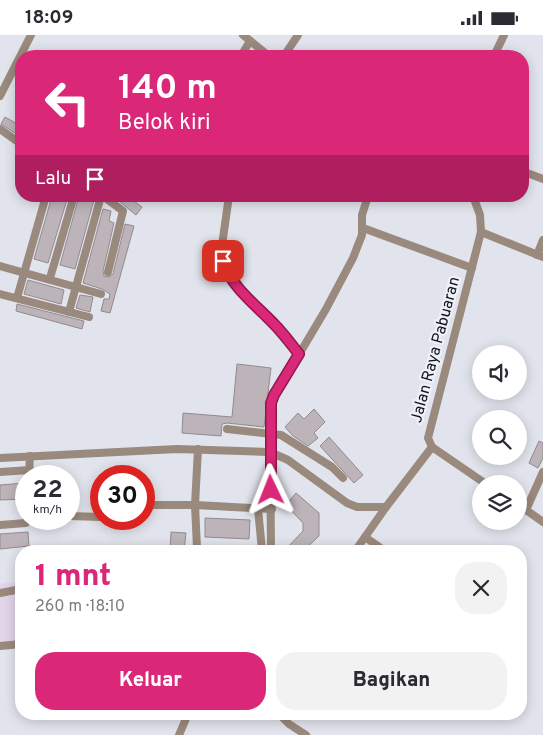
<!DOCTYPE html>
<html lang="id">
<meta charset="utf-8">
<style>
body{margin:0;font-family:Overpass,sans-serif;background:#f2f2f3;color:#2b2b33;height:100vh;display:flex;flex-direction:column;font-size:19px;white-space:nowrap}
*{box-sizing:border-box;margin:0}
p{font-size:16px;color:#7c7c81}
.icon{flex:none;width:28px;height:28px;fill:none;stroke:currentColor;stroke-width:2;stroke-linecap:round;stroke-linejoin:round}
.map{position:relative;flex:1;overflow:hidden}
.details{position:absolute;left:15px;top:510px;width:512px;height:175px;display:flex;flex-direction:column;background:#fff;border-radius:20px;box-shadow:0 2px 12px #0003}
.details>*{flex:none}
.banner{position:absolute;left:15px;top:15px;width:514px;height:152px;border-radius:20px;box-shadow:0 2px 12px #0003;background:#db2777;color:#fff;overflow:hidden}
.fabs{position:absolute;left:472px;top:310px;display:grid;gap:10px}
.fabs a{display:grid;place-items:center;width:55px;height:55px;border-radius:50%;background:#fff;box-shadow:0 2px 12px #0003;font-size:25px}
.speed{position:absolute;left:15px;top:430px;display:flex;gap:10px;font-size:25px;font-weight:700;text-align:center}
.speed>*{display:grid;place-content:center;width:65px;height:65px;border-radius:50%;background:#fff;box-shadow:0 2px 12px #0003;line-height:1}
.speed small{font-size:12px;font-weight:400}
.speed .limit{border:8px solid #d22;background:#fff;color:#111}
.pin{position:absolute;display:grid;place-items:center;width:42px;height:42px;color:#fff;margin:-21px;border-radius:10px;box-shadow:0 2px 8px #0006}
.me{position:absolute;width:55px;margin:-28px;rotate:358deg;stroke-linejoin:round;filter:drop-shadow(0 0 4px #0008)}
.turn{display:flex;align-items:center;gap:18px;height:105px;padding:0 20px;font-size:22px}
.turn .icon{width:65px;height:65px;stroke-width:2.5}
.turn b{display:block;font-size:35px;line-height:42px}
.then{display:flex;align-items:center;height:48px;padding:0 20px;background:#0003;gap:10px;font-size:19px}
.round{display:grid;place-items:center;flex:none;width:52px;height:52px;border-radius:20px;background:#f2f2f3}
.summary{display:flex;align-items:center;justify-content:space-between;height:85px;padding:0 20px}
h1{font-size:30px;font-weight:800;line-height:38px;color:#db2777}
.action{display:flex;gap:10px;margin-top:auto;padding:10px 20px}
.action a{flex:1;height:58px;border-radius:20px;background:#db2777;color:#fff;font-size:20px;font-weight:800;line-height:58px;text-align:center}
.action a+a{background:#f2f2f3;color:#2b2b33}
.status{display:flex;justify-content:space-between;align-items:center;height:35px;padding:0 25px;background:#fff;direction:ltr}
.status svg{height:14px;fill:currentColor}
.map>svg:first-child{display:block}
</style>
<div class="status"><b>18:09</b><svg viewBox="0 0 49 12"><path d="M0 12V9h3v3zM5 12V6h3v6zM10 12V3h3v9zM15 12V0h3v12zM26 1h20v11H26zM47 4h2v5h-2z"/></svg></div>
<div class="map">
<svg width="543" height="700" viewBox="0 0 543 700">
<rect width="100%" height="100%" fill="#e1e4ec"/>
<polygon fill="#e1d5e9" points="21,546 21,609 0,610 0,549"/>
<g fill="#bdb4b9" stroke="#928a8f">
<polygon points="5,82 21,91 21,102 1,89"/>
<polygon points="52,161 68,161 48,228 34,224"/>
<polygon points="79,161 95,161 75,234 60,230"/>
<polygon points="113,161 127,161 142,172 136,180"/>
<polygon points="103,174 111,176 109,186 114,188 103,236 104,241 109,242 113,239 125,189 134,191 110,278 101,276 104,264 109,264 110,259 102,254 83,248"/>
<polygon points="28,245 64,255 61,269 24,259"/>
<polygon points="80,260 93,262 90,277 76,273"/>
<polygon points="17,269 84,286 82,294 16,276"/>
<polygon points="237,329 271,333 264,392 227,388 222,389 221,401 182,398 183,378 232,382"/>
<polygon points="314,374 325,387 314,398 318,403 308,411 293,401 285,392 298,378 304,384"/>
<polygon points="329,402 363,440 354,448 320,411"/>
<polygon points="539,406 543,408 543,423 538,433 529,428"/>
<polygon points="25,448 26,464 0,465 0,450"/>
<polygon points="296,458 319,478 319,501 303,516 284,516 303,496 303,488 286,470"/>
<polygon points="205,483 250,485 249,504 205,502"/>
<polygon points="28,497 29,511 0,514 0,499"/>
<polygon points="171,497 186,498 184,516 170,516"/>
</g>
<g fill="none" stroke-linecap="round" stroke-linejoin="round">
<g stroke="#9a897d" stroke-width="8">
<polyline points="243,0 269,21"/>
<polyline points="241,21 250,6"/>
<polyline points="284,21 298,0"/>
<polyline points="494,21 504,0"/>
<polyline points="0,61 31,0"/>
<polyline points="0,94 21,109"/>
<polyline points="522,136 543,144"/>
<polyline points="103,161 123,176 108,237"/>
<polyline points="229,161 221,217 226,235 242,257 274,289 299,319"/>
<polyline points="473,161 480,180 481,197 428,403 432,412 486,449"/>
<polyline points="363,193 472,233"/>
<polyline points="481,197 543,222"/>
<polyline points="537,220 543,205"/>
<polyline points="0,231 101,259"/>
<polyline points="50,243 74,161"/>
<polyline points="0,259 89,282"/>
<polyline points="17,263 46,161"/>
<polyline points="69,277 101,161"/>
<polyline points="227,394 281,400 332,432 343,443"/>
<polyline points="0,423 177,414 270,417 288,425 347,468 357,472 386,472 365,502 385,516"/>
<polyline points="0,437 30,435"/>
<polyline points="29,441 30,421"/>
<polyline points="144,470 195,470 198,414"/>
<polyline points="519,470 543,487"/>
<polyline points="386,472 432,412"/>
<polyline points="258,474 262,515"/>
<polyline points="526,475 543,437"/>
<polyline points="69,481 101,482"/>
<polyline points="0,490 26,488 27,484"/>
<polyline points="197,513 195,470 272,474"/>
<polyline points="271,516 270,398 272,365 326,274 353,223 362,200 362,180 368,161"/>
<polyline points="355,516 365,502"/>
<polyline points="0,558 21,554"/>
<polyline points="0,611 21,609"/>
<polyline points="279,679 289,689 306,700"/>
<polyline points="179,700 188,679"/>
</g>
</g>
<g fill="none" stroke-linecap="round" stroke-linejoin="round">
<g stroke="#8e194d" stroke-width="12">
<path id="route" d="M223,226C232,253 255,269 274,289C283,298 291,309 299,319L274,360L271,368V455"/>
</g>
<use href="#route" stroke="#db2777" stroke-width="9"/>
</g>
<g text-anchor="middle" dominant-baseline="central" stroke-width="4.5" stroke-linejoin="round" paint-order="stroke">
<g font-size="16" fill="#141518" stroke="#eef1fa">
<text transform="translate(436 315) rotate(-75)">Jalan Raya Pabuaran</text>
</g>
</g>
</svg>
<div class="fabs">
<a><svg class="icon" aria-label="sound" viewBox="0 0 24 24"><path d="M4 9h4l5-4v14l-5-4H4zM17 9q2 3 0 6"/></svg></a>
<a><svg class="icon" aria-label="search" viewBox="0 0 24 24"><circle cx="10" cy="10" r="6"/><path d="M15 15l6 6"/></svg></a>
<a><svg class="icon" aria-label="layers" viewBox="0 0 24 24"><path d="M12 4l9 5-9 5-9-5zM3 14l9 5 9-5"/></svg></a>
</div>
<div class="speed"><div>22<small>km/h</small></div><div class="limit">30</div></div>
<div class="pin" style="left:223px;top:226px;background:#d93025"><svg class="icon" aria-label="arrive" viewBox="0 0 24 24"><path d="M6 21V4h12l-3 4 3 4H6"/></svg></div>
<svg class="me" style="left:271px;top:455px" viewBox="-20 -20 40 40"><path d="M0-17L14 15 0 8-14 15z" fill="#db2777" stroke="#fff" stroke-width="4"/></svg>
<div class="banner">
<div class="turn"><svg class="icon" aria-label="left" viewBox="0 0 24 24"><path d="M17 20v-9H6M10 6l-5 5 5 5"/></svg><div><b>140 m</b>Belok kiri</div></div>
<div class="then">Lalu<svg class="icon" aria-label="arrive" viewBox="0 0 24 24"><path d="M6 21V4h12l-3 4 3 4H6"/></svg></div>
</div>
<section class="details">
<div class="summary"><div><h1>1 mnt</h1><p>260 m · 18:10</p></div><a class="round"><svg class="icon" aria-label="close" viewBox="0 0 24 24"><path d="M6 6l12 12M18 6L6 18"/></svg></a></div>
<div class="action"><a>Keluar</a><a>Bagikan</a></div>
</section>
</div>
